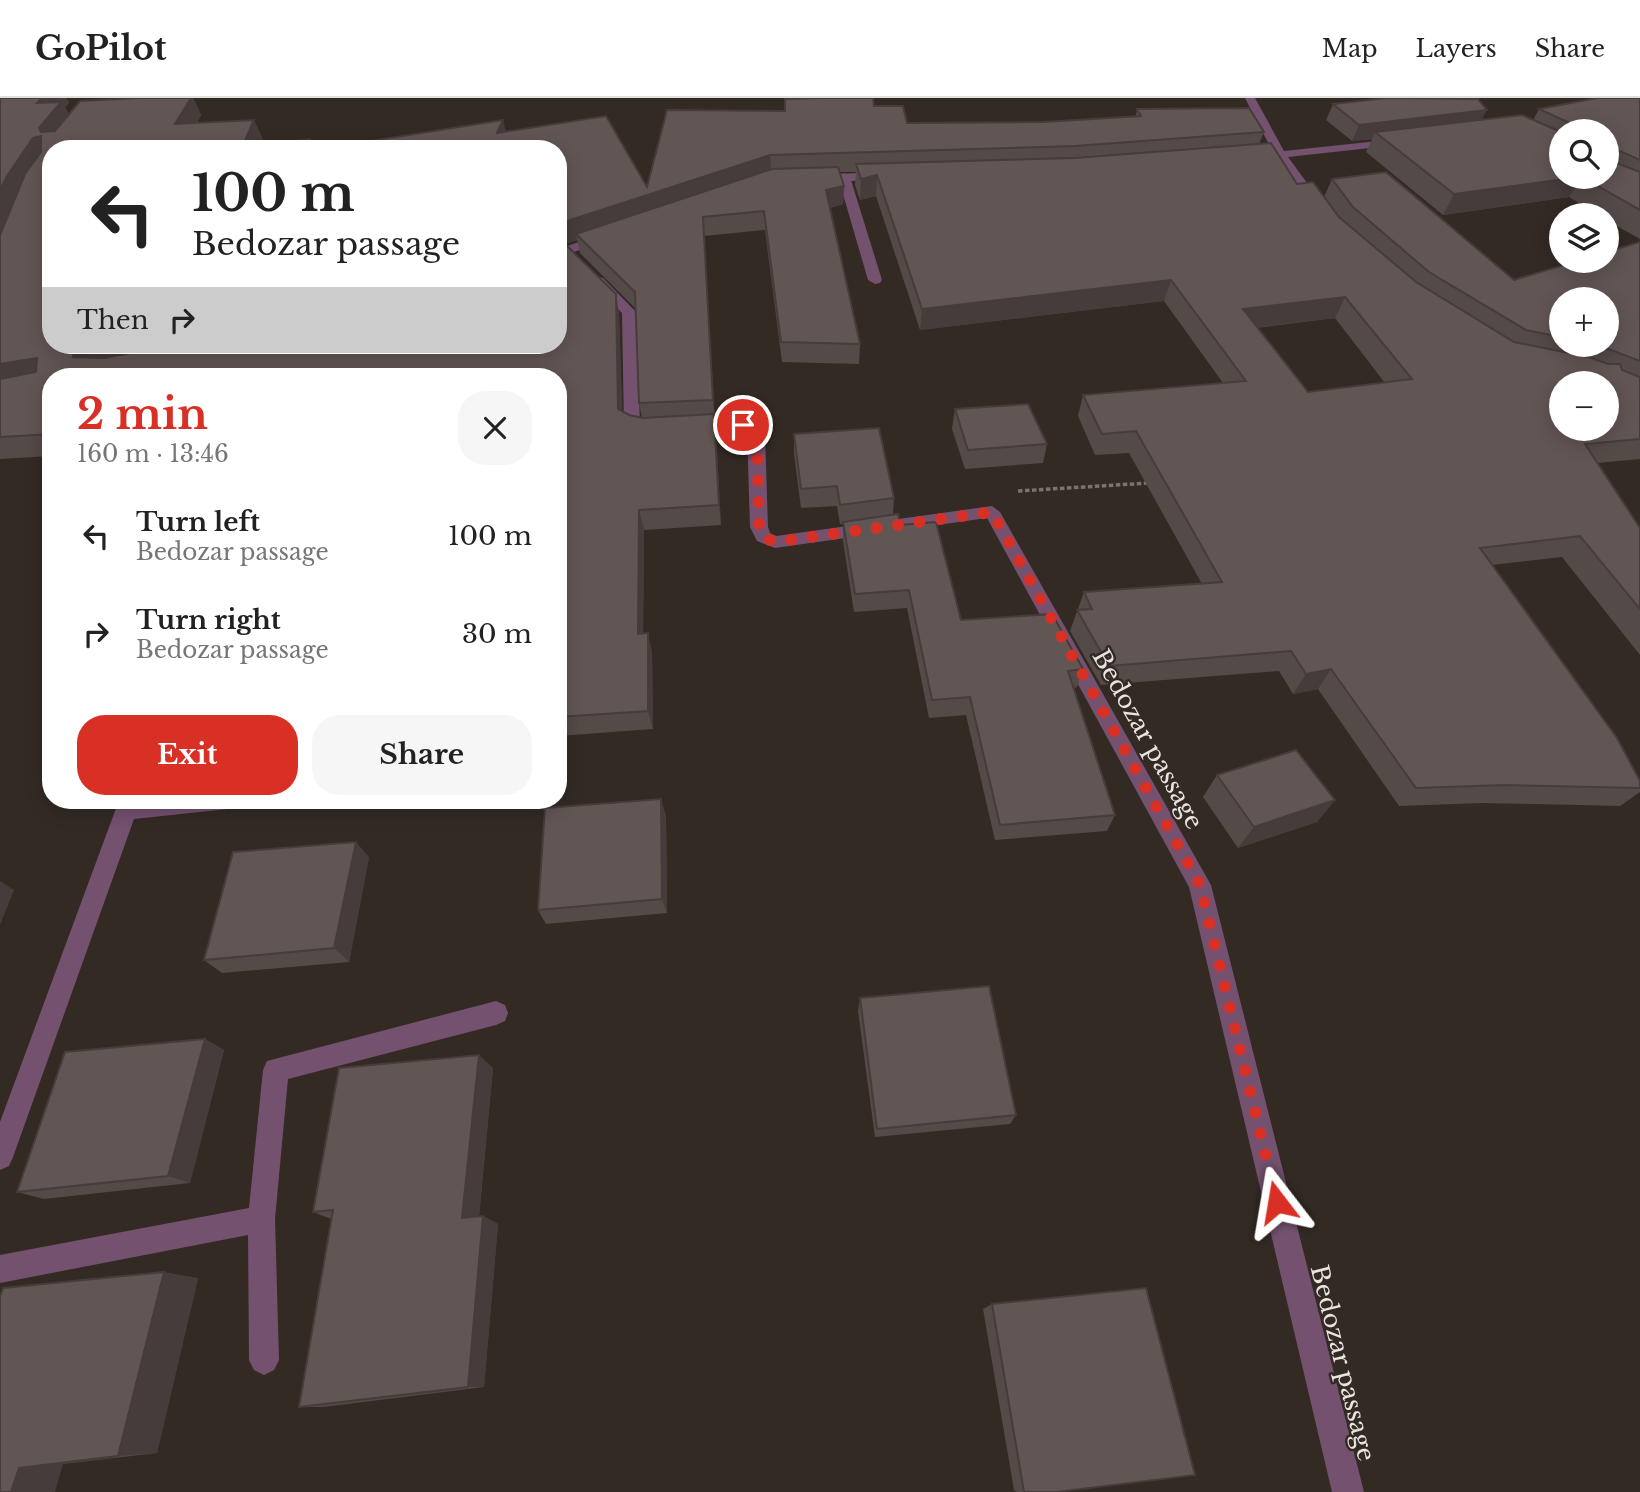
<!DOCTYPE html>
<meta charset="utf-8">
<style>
body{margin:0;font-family:"Libre Baskerville",serif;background:#f6f6f6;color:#222;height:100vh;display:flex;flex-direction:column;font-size:26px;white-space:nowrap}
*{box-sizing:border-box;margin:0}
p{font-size:23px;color:#767676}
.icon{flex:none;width:38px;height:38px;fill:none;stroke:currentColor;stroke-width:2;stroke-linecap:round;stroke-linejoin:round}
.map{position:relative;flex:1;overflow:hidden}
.details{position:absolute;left:42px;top:270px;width:525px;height:441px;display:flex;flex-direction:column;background:#fff;border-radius:28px;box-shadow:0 4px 18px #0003}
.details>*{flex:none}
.top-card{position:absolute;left:42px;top:42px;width:525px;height:214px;border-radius:28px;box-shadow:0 4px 18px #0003;background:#fff;color:#222;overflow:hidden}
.tools{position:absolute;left:1549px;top:21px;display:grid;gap:14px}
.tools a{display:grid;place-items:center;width:70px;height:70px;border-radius:50%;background:#fff;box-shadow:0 4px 18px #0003;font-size:35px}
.pin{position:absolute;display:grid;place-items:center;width:60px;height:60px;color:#fff;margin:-30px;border:4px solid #fff;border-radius:50%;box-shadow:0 2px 7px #0007}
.me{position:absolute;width:77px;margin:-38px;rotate:346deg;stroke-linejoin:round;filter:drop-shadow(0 0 5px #0008)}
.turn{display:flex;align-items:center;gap:24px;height:147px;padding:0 35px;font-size:32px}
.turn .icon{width:91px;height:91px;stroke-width:2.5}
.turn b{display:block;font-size:49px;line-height:60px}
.then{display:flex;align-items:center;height:66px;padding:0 35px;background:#0003;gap:14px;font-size:26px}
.round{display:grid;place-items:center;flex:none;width:74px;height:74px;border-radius:28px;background:#f6f6f6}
.headline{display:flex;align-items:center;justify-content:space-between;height:119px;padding:0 35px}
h1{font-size:42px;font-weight:700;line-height:52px;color:#d93025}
.button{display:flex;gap:14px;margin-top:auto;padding:14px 35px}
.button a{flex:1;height:80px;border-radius:28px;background:#d93025;color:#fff;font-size:28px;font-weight:700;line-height:80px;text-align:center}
.button a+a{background:#f6f6f6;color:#222}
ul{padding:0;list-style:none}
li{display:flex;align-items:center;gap:21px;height:98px;padding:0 35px}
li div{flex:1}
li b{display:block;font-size:26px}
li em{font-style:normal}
header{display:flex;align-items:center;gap:42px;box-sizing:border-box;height:98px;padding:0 35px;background:#fff;border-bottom:2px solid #e0e0e0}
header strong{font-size:33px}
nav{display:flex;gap:38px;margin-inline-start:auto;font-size:24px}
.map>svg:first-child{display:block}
</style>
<header>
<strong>GoPilot</strong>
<nav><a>Map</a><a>Layers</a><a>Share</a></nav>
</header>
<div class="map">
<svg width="1640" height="1394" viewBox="0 0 1640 1394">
<rect width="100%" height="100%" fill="#332a24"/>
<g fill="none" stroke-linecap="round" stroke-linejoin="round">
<polyline stroke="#7b736e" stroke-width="3.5" stroke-dasharray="4.5 2.5" stroke-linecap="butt" points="1018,393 1149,385"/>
<g fill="#755170" fill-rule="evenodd">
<polygon points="844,75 850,79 882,182 880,185 875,186 868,182 838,79"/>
<polygon points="496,903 505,907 508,915 505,923 496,927 288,981 275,1121 279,1262 274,1272 264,1277 254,1272 249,1262 248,1137 0,1185 0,1157 249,1110 263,972 267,963"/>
</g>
<g fill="#755170" fill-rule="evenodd">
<polygon points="1245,0 1255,0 1284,53 1397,41 1403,44 1397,47 1288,59 1324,108 1322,111 1314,111 1277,61 1251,64 1245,60 1251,56 1273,54"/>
<polygon points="884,74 888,75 888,81 814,85 808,81 814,77"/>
<polygon points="606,135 612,139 611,142 558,159 558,151"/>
<polygon points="598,179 603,180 636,214 640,326 654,334 652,337 640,337 624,329 622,215 591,183"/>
<polygon points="743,322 759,326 765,336 768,429 770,435 776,438 992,408 1000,414 1211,787 1364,1394 1332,1394 1189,789 987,420 775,450 757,443 750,429 747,333 688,336 680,331 688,326"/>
<polygon points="147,702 239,702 235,708 228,711 134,721 13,1059 9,1068 0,1072 0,1024 115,713 118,707"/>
</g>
</g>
<g fill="#544a48" fill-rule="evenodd">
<path d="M0,0H66L69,5L65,9L69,17L138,0H193L201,17L197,25L254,22L263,42L261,47L51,247H558L506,34L647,89L785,13L874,8L907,25L1043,24L1136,18L1137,11L1264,34L1259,46L1297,86L1324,99L1332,81L1514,182L1640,144V361L1597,365L1640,430V557L1562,459L1492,467L1640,683V694L1620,708L1485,705L1399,708L1318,591L1293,596L1279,573L1101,587L1070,533L1084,494L1202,486L1129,355L1095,357L1078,318L1083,297L1223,285L1164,203L920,232L876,98L860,102L855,87L856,74H840L844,88L843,106L830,110L860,246L859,266L782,264L765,132L704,138L721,427L644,432L643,535L652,554L653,631L558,638V278H51V358L0,361ZM577,142L580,155L636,211L639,305L642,320L629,317L622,313L619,216L616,196L565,146ZM1561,201L1606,247H1561ZM1335,220L1385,285L1308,294L1257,230Z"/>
<path d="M1640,0V141L1606,122V117H1599L1569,99L1443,117L1366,54L1372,41L1352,43L1326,22L1333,6L1482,21L1533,22L1539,11ZM1561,33H1606L1561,79Z"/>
<polygon points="955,311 1047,346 1043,365 965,371 952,331"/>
<polygon points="794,336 894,400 893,417 961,522 1083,571 1077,589 1074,590 1115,717 1107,733 995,742 966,617 929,620 907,510 854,514 843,443 843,426 840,426 837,408 801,410 794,356"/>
<polygon points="1217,677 1335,702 1317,724 1238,750 1203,699"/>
<polygon points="666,717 667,815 546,826 538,812"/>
<polygon points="369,759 349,864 222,875 204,862"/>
<polygon points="860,900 1016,1017 1010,1026 875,1039 858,913"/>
<polygon points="205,941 224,952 190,1085 44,1101 17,1094"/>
<polygon points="493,970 479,1119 483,1118 498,1126 484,1289 323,1309 299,1309 331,1121 313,1114"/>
<polygon points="198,1180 157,1355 63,1366 0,1394"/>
<polygon points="992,1206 1057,1394 1017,1394 1014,1392 983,1211"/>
</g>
<g fill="#453c3b">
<polygon points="42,0 66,0 69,5 65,9 72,23 52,51 39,30 37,5"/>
<polygon points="191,0 193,0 201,17 185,46 175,26"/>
<polygon points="1487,12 1478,28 1375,34 1372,41 1352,43 1359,27"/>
<polygon points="254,22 263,42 259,51 242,49"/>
<polygon points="503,22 508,42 497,35"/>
<polygon points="41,38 51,55 0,152 0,92 7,78 33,40"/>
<polygon points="310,41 314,51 310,51"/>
<polygon points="1620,53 1606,74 1610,58"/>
<polygon points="770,57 771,76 576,136 577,142 558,148 558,126"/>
<polygon points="877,77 876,98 860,102 861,81"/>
<polygon points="1582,79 1569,99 1443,117 1454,96"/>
<polygon points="844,88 843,106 826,111 826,92"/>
<polygon points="703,119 704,138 715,321 713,302"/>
<polygon points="1171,182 1164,203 920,232 922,211"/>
<polygon points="616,196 619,216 623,331 618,311"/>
<polygon points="1345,199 1335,220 1234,232 1243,211"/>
<polygon points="103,247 222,247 88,278 73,259 74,255 82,251"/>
<polygon points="37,260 51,278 0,289 0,266"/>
<polygon points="714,316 716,337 721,427 719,407"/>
<polygon points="639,412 644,432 643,555 638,536"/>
<polygon points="648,535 652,554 653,631 648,613"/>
<polygon points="1331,571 1318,591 1293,596 1306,576"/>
<polygon points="661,701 666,717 667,815 662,801"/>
<polygon points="1335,702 1317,724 1238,750 1254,729"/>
<polygon points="356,744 369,759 349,864 334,850"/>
<polygon points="0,783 14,792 0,827"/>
<polygon points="205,941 224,952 190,1085 168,1078"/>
<polygon points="479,957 493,970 478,1128 462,1120"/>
<polygon points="483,1118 498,1126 484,1289 468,1289"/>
<polygon points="164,1174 198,1180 157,1355 118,1358"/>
<polygon points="63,1366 55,1394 11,1394 19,1370"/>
</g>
<g fill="#625654" stroke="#453c3b" stroke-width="2" fill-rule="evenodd">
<polygon points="0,0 42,0 37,5 61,4 39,30 41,34 55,33 80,3 138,0 191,0 175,26 254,22 242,49 310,41 310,51 51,51 51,247 103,247 82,251 74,255 73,259 104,260 173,247 558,247 559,140 616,196 618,311 629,317 643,320 714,316 719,407 639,412 638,536 648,535 648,613 558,619 558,278 51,278 51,336 0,339 0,281 36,274 37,260 0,266 0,137 25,76 41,54 41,38 33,40 7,78 0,92"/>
<polygon points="820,0 873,0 874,8 903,8 907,25 1043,24 1141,18 1137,11 1249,10 1264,34 1075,48 770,57 558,126 558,51 320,51 503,22 497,35 606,18 647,89 667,12 785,13 785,1"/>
<polygon points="1386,0 1478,1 1487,12 1359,27 1333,6"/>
<polygon points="1597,0 1640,0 1640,62 1620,53 1610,58 1614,64 1640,74 1640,112 1582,79 1606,79 1606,33 1574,33 1574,27 1539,11"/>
<polygon points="1522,17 1561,34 1561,79 1580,79 1454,96 1375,34"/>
<path d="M1271,45L1297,86L1313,84L1339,119L1416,184L1514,244L1589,259L1608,266H1620L1622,272L1640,279V341L1585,346L1640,430V511L1580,438L1480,450L1617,640L1640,683V690L1505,687L1416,690L1331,571L1306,576L1291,553L1109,568L1077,512L1092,511L1084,494L1222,484L1136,333L1102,336L1083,297L1246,283L1171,182L922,211L877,77L861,81L856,66L1075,60ZM1345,199L1412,281L1308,294L1243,211ZM1561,285H1606V331H1561Z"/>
<polygon points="838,69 844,88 826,92 860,246 781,244 764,113 703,119 713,302 639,305 635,194 576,136 772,71"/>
<polygon points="1386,74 1514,182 1577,163 1606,163 1606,154 1640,144 1640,263 1598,247 1606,247 1606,201 1561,201 1561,239 1526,232 1429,174 1353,109 1332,81"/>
<polygon points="1028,306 1047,346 968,352 955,311"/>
<polygon points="879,330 894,400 840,407 837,388 801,391 794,336"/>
<polygon points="898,416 900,427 936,424 961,522 1052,516 1083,571 1068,573 1115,717 1000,727 970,599 932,602 909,492 855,496 843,424"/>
<polygon points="1296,652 1335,702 1254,729 1217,677"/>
<polygon points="661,701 662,801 538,812 545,710"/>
<polygon points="356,744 334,850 204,862 233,754"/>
<polygon points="989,888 1016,1017 877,1031 860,900"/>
<polygon points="205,941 168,1078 17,1094 65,954"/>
<polygon points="479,957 462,1120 483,1118 468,1289 299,1309 333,1112 313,1114 339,970"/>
<polygon points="164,1174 118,1358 19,1370 11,1394 0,1394 0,1199 3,1190"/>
<polygon points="1146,1190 1195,1377 1057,1394 1024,1394 992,1206"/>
</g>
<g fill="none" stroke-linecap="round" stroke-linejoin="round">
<polyline stroke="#d93025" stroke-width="12" stroke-dasharray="0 21.6" points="743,327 753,329 757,336 759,429 763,439 775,444 992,414 1200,787 1277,1104"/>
</g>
<g text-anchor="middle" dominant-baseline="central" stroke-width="5" stroke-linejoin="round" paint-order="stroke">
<g font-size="24" fill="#eae4e0" stroke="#332a24">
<text transform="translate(1148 641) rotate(61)">Bedozar passage</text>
<text transform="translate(1343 1265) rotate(76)">Bedozar passage</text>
</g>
</g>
</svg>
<div class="tools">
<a><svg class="icon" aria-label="search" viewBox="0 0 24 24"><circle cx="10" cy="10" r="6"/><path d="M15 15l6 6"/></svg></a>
<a><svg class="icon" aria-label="layers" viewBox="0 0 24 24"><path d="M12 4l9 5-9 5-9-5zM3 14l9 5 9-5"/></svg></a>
<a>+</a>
<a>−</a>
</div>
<div class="pin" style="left:743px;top:327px;background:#d93025"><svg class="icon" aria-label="arrive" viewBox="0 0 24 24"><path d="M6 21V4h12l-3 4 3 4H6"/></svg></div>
<svg class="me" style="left:1277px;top:1104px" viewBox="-20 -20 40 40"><path d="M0-17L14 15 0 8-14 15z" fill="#d93025" stroke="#fff" stroke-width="4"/></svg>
<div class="top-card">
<div class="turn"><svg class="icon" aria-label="left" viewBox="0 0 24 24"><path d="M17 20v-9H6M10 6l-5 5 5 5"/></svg><div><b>100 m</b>Bedozar passage</div></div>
<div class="then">Then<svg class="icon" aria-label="right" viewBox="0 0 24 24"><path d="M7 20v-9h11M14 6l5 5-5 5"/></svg></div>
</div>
<section class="details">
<div class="headline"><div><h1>2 min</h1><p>160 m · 13:46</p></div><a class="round"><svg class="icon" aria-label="close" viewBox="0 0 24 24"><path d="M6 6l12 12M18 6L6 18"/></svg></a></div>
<ul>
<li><svg class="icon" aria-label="left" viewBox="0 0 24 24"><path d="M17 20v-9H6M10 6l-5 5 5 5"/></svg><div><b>Turn left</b><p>Bedozar passage</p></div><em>100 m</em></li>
<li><svg class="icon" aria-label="right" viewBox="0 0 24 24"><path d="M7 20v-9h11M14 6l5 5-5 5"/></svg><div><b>Turn right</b><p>Bedozar passage</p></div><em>30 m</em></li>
</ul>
<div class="button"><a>Exit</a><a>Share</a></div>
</section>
</div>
